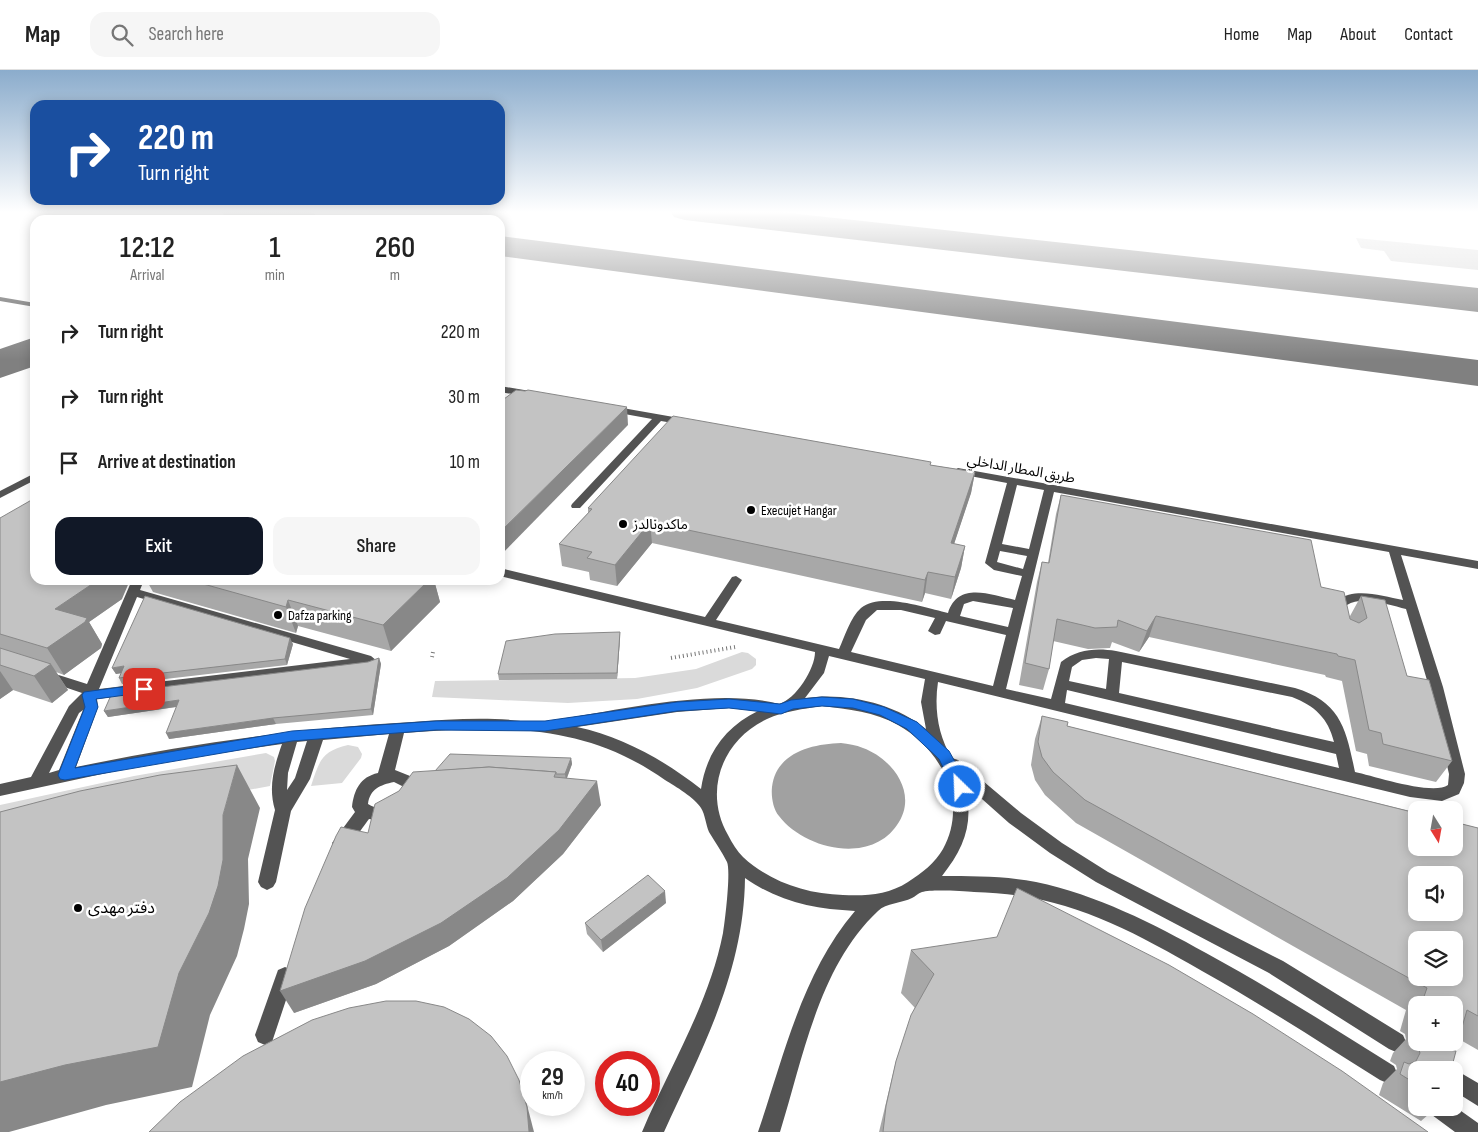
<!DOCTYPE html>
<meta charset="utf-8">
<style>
body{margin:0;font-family:"Sofia Sans Condensed","Noto Sans Arabic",sans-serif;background:#f6f6f6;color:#222;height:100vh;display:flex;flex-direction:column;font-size:19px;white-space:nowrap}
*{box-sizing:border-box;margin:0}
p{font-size:16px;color:#767676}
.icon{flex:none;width:28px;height:28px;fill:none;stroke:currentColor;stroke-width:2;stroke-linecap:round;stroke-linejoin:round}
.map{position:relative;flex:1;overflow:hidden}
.details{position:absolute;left:30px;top:145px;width:475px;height:370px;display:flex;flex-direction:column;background:#fff;border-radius:15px;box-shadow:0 2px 12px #0003}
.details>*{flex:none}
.guide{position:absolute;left:30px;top:30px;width:475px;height:105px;border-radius:15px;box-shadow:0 2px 12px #0003;background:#1a4fa0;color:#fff;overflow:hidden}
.needle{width:32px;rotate:169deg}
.tools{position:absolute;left:1408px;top:731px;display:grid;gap:10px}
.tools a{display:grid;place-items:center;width:55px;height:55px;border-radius:10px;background:#fff;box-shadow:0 2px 12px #0003;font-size:25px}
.speed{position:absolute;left:520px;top:981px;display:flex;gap:10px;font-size:25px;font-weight:700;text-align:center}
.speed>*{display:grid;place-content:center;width:65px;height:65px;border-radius:50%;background:#fff;box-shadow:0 2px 12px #0003;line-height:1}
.speed small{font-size:12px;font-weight:400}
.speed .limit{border:8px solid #d22;background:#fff;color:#111}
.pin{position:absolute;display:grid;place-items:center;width:42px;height:42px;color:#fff;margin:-21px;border-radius:10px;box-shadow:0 2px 8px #0006}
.me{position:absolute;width:55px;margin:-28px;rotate:336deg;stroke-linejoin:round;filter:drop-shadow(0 0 4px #0008)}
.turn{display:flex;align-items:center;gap:18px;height:105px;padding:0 25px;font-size:22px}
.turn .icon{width:65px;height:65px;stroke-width:2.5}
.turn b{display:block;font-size:35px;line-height:42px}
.eta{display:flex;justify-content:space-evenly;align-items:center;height:85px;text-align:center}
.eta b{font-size:30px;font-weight:600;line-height:35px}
.button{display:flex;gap:10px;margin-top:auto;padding:10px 25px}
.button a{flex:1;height:58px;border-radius:15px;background:#111827;color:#fff;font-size:20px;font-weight:600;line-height:58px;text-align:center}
.button a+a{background:#f6f6f6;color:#222}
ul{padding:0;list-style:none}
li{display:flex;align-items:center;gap:15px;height:65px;padding:0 25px}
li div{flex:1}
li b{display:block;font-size:19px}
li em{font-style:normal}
header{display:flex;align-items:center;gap:30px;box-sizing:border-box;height:70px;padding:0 25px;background:#fff;border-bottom:1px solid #e0e0e0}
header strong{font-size:24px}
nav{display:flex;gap:28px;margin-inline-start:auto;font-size:18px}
.search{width:350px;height:45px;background:#f6f6f6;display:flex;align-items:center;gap:12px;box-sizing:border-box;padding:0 18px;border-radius:15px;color:#767676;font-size:19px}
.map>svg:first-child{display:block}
</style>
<header>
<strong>Map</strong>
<div class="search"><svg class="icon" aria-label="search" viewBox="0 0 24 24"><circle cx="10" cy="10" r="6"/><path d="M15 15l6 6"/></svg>Search here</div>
<nav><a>Home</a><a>Map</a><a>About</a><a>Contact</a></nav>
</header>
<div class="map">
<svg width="1478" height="1062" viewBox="0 0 1478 1062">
<rect width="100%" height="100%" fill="#fff"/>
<g fill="#dadada">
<polygon points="1356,168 1478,180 1478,200 1391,191 1384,181 1361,178"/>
<polygon points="742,582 748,583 756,589 756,595 752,599 697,618 637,629 568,633 432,627 435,611 635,608 696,599"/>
<path d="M348,675L358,677L362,684L361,688L342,713L311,716C319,692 321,681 348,675Z"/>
<polygon points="266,683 274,687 275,691 270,716 131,741 0,755 0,735 134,706"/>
</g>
<path fill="#a1a1a1" d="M841,673C848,674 856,675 863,678C893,689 919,724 897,755C870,795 804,779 779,746C773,739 771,726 772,717C776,683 811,674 841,673Z"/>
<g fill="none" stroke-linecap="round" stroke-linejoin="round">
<g fill="#808080" fill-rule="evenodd">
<polygon points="221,141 306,141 314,143 319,150 235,150 225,147"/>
<polygon points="670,141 771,141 1478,218 1478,242 685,150 674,147"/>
<polygon points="500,166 1478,290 1478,316 500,186"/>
<polygon points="35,267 35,296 0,308 0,279"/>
</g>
<g stroke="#757575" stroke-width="4" stroke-dasharray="1 3" stroke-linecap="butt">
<polyline points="432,587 433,582"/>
<polyline points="671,588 735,577"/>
</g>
<g fill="#535353" fill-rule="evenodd">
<polygon points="0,227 35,233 35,237 0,231"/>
<polygon points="500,316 530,321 534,324 530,327 500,322"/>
<polygon points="611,336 685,349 690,352 685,355 661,351 580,438 572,438 571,436 572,434 652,349 608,341 608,337"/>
<path d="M958,398L1478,491V499L1401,485L1443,617L1465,704L1464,713L1459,724L1442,731L1410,727L938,612C934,638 938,666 952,688L958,690L1021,743L1062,773L1108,802L1283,891L1403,965L1406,972L1403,979L1396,982L1389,979L1269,903L1096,812L1050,783L1009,753L964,713C975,751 965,777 942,806C973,806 1005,806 1036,812C1097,825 1152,853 1206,883C1270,918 1332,957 1394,996L1397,1003L1394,1010L1387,1013L1380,1010C1321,973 1263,935 1202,901C1125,857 1065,824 974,822C963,821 931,819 922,822C918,823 915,827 912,828C902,833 886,833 878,841C819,896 803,988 780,1062H758C784,986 802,903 855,841C814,839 779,832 745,808C744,902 702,979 664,1062H642C670,996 709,934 723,863C725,851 731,801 727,792C722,782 715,772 709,762C706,755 705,744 701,738C695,728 675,716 665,710C583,652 500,656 404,663L395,700L415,708C430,737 394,755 369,749C360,760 349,783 334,778L332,773L355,742L352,737C354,720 360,707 378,703L389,664L323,670L310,709L291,741L276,812L273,817L267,820L261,817L258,812L275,740C268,717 274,697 282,674L153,693L0,726V714L31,707L69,636L82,623L41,609L39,606L41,603L46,601L87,614L132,510H144L140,520L371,586L377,591L375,594L370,596L97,629L98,637L76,697C187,674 299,658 412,652C440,650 468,648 495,649C514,649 538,655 555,650C618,640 718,617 779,634C796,629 815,599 815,582L500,506V498L705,547L732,507L736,506L742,510L716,550L839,579C845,566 850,548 861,538C881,522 926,538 948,543C958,511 991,525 1015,530L1022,506L994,500L985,493L1007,413L954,403L953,401ZM1017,415L1044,420L1029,479L1002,474ZM1054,422L1389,482L1403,530C1382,526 1356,517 1337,530L1335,544L1337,547H1345L1347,535C1362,525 1390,535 1406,539L1429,617L1449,704L1448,715C1433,726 1374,706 1355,702C1346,659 1341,632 1295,618L1116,581C1096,578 1078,579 1061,592L1051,629L1006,619ZM1000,481L1027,486L1023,499L997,492ZM137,527L350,589L99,619ZM973,531L1013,538L1008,557L960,546L964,534ZM877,540H901L935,548L928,561L935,565L940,564L946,551L1006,565L993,616L851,582L866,550ZM829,586L925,609L921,632L926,659C895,633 845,622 805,628L824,603ZM1096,588L1109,589L1106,619L1069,611L1072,597L1082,590ZM1122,592L1292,627C1315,636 1328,648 1334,672L1119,623ZM1067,620L1336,684L1339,698L1065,633ZM822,636C848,639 875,642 898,655C941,679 969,732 943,779C935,793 922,803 908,812C888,825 866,826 843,825C806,824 770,812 743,787C737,781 732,773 728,765C703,721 722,670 767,649C784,641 804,639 822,636ZM729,638L758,641C725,657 706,684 701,719C664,690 623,667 577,657L677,642ZM83,640L59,700L49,703L79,643ZM307,671L295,708L287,720L288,703L297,672ZM394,712L402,716L403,721C400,736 381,743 368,734C370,719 380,715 394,712Z"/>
<polygon points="35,403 35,410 0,428 0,421"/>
<polygon points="285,897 292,900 294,906 272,972 265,975 258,972 255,965 278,900"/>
<polygon points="1454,999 1478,1013 1478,1036 1454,1021 1454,1000 1451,1000"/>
<polygon points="1454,1036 1478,1053 1478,1062 1455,1062 1432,1045 1428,1038 1454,1038"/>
</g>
</g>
<g fill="#a8a8a8">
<polygon points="931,395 975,402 971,423 954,474 965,476 961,498 951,529 925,523 922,532 652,473 617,516 590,510 589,502 562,496 559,474 588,443 588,438"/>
<polygon points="1061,425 1321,517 1350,549 1350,546 1361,526 1407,606 1452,691 1436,712 1369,696 1367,684 1356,681 1342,611 1326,607 1325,605 1149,567 1139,582 1112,572 1110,578 1088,579 1053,571 1049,599 1043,620 1019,615 1037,512 1042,492 1048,493 1056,444"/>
<polygon points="0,448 122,529 89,552 102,574 101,578 64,605 56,602 68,620 52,633 13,620 0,629"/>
<polygon points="144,510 434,510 440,532 391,581 298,556 296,563 153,522 147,511 145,512"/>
<polygon points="620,562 620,568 617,609 499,610 498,604"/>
<polygon points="293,574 287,595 122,614 119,608 121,603 116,604 112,598"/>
<polygon points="379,588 381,594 373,645 276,654 169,669 176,637 108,647 104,641 368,592"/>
<polygon points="1042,646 1067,656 1478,758 1478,980 1457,968 1454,971 1454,935 1416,935 1416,972 1452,972 1446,978 1416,1000 1416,1038 1436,1038 1421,1051 1379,1025 1383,1013 1397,999 1396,995 1390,991 1393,983 1406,969 1405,964 1400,961 1406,940 1076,753 1045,725 1035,710 1031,695 1035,669"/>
<polygon points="571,688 572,694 567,708 601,735 563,784 513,831 449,876 376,914 294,943 368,763 435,701"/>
<polygon points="666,833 603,882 587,864 585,853"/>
<polygon points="911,880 1428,1062 879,1062 896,991 915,938 901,923"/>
</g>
<g fill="#888">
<polygon points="502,317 506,335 500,340 500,320"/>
<polygon points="627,337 628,355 501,485 500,481 500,462"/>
<polygon points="975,402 971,423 947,495 951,473"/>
<polygon points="650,452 652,473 617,516 615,495"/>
<polygon points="965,476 961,498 951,529 955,507"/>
<polygon points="928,502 925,523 922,532 925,510"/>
<polygon points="98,510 130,510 122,529 89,552 102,574 101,578 64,605 47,578 55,539"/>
<polygon points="429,510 434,510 440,532 391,581 383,555"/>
<polygon points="288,530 298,556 296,563 286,537"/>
<polygon points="1156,546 1149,567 1139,582 1147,561"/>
<polygon points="620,562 620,568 617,609 617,603"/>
<polygon points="290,568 293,574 287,595 285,589"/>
<polygon points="379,588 381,594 373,645 371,639"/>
<polygon points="51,594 68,620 52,633 34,606"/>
<polygon points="124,596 128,602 116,604 112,598"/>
<polygon points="0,601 13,620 0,629"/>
<polygon points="179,630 182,636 108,647 104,641"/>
<polygon points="273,648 276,654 169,669 166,663"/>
<polygon points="571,688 572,694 566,710 565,704"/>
<polygon points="237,695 260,738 248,789 249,834 244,859 237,886 210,945 192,1017 106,1035 9,1062 0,1062 0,1012 223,745"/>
<polygon points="597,711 601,735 563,784 513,831 449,876 376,914 294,943 280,921"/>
<polygon points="665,821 666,833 603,882 601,870"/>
<polygon points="519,1010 526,1031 534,1062 529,1062"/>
</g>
<g fill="#c3c3c3" stroke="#888" fill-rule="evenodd">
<polygon points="516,320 525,321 528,320 627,337 500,462 500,332"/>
<polygon points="673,346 931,392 930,395 975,402 951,473 965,476 955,507 928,502 925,510 650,452 615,495 587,488 592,482 559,474 592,439 588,438"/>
<polygon points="1061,425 1311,470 1321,517 1344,522 1350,549 1359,553 1367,548 1361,526 1385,530 1407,606 1429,610 1452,691 1383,674 1381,663 1369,660 1355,590 1338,586 1337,584 1156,546 1147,561 1118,550 1117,557 1095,558 1057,549 1049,599 1025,593 1042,492 1049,493"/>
<polygon points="35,428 35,510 98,510 55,539 87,548 85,552 47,578 0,564 0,448"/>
<polygon points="189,510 429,510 383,555 288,530 286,537"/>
<polygon points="145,526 290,568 285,589 119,608 124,596 112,598"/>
<polygon points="620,562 617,603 498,604 506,571 555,564"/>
<polygon points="0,578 51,594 34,606 0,595"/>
<polygon points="379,588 371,639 273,648 166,663 179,630 104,641 112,623 368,592"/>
<path d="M1042,646L1068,652L1067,656L1416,743V778H1454V752L1478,758V946L1467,940L1460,964L1456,963L1454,964V935H1421L1427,918L1085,730L1053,702L1042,687L1038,672ZM1416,805H1454V842H1416ZM1416,870H1454V908H1416Z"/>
<polygon points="450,684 571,688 565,704 556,704 556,702 489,697 435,701"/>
<polygon points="237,695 223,745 223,790 218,816 209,843 179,903 158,977 65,995 0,1012 0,742 80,721 160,705"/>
<polygon points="489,697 556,702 554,707 597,711 559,760 507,808 441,853 365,891 280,921 305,838 336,766 341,757 368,763 375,734 399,721 413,702"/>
<polygon points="648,805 665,821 601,870 585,853"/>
<polygon points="1017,818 1169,895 1253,944 1342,1001 1428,1062 883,1062 886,1036 896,991 911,945 934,904 911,880 997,867"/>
<polygon points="386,931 416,931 444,937 469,949 491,966 507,986 519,1010 527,1037 529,1062 149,1062 180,1032 243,986 312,950 349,938"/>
<polygon points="1414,961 1416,961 1416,972 1446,972 1445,974 1447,980 1456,981 1451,1000 1416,1000 1416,1014 1400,1004 1404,992 1409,994 1416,991 1420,983 1417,974 1411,970"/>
</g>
<linearGradient id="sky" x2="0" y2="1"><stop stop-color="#8baccc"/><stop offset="0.49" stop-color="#fff"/><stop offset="1" stop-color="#fff" stop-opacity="0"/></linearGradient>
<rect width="1478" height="290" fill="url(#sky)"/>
<polygon fill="#1a73e8" stroke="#114b97" points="144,614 148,615 150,619 148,622 96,629 98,637 75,698 292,661 436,651 545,651 677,632 729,629 780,634 791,630 822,627 853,629 884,637 917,652 949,681 963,706 967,717 965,721 954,721 939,689 907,659 880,645 853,638 822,636 793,639 781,644 729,638 677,641 545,661 436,660 292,671 65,710 60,709 58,705 85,637 82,625 84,622"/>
<g fill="#000" stroke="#fff" stroke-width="2">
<circle cx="751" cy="440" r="5"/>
<circle cx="623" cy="454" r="5"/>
<circle cx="278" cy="545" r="5"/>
<circle cx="78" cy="838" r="5"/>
</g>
<g text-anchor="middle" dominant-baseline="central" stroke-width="5" stroke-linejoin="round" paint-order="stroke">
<g font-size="14" fill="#000" stroke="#fff">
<text transform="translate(1021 399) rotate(10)">طريق المطار الداخلي</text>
</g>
<g font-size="14" fill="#000" stroke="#fff" text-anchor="start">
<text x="761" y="440">Execujet Hangar</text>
<text x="633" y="454">ماكدونالدز</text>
<text x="288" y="545">Dafza parking</text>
</g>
<g font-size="16" fill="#000" stroke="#fff" text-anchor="start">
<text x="88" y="838">دفتر مهدى</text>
</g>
</g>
</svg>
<div class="tools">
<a><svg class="needle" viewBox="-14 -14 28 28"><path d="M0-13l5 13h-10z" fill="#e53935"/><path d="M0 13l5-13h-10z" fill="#767676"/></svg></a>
<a><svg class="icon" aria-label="sound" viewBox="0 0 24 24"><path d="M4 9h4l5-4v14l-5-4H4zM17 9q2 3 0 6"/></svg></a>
<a><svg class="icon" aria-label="layers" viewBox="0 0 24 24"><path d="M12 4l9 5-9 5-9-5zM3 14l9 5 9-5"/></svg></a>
<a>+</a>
<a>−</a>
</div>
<div class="speed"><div>29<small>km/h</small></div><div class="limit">40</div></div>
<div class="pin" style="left:144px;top:619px;background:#d93025"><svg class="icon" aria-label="arrive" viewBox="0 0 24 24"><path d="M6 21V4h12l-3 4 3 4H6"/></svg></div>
<svg class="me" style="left:960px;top:717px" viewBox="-20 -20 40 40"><circle r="17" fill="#1a73e8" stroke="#fff" stroke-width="3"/><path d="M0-11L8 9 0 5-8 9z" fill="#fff"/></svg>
<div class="guide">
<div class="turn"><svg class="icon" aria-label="right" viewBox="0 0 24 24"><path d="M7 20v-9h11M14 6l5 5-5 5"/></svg><div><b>220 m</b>Turn right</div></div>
</div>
<section class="details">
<div class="eta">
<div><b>12:12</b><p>Arrival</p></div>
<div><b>1</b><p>min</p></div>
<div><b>260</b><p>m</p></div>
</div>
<ul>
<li><svg class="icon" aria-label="right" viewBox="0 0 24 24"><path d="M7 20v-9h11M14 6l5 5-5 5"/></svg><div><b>Turn right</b></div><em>220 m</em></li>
<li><svg class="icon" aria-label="right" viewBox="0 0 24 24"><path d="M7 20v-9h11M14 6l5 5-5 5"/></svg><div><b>Turn right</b></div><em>30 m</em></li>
<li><svg class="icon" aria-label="arrive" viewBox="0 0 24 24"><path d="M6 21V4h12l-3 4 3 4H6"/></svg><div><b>Arrive at destination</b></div><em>10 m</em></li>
</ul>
<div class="button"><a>Exit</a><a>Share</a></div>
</section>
</div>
